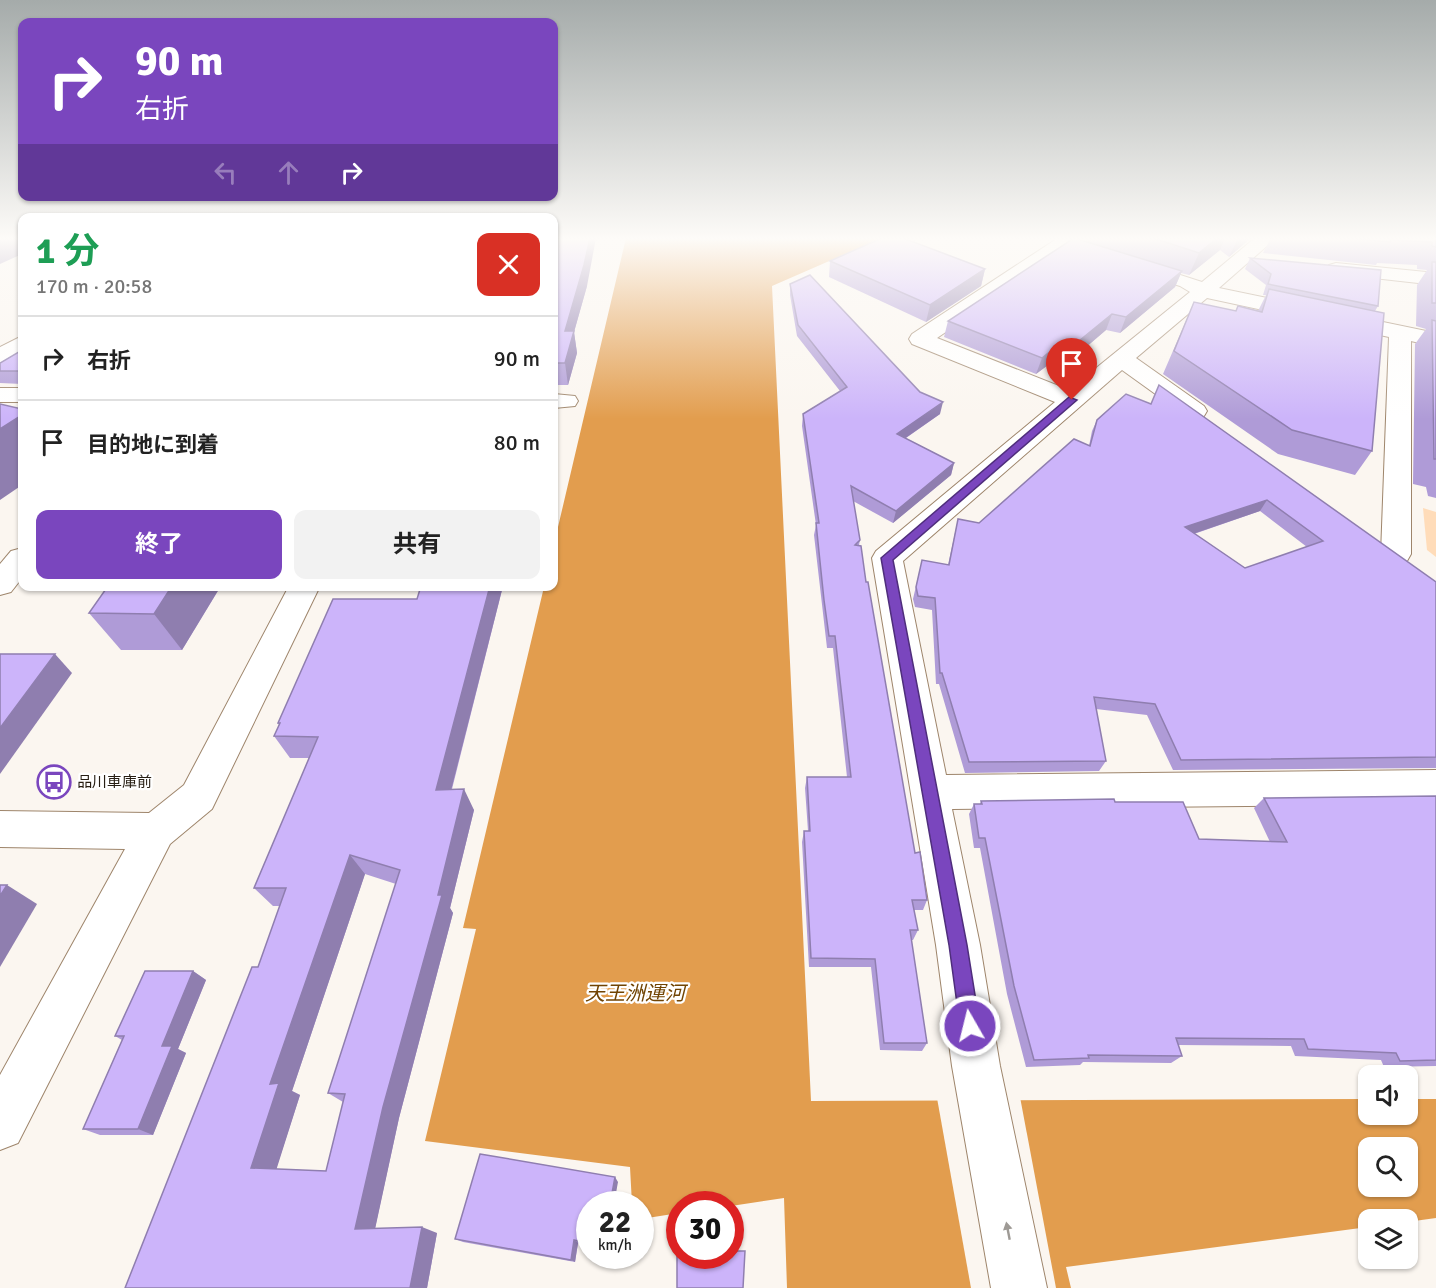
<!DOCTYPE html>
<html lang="ja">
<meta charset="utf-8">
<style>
body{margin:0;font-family:Signika,"Noto Sans JP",sans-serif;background:#f2f2f2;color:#222;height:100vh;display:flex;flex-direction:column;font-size:22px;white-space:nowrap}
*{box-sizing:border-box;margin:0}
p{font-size:20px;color:#767676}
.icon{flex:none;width:33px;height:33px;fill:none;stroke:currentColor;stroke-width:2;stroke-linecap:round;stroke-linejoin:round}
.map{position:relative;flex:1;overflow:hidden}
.drawer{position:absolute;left:18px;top:213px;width:540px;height:378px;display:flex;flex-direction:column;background:#fff;border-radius:12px;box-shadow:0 2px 4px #0004}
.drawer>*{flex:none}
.top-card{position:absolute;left:18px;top:18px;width:540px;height:183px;border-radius:12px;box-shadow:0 2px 4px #0004;background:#7a46be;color:#fff;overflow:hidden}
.buttons{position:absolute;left:1358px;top:1065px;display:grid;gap:12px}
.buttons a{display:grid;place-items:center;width:60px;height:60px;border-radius:12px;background:#fff;box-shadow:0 2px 4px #0004;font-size:30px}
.speed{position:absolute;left:576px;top:1191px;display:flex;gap:12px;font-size:30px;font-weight:700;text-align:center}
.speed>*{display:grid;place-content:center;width:78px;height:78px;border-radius:50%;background:#fff;box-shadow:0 2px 4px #0004;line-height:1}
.speed small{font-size:15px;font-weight:400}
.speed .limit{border:9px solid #d22;background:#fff;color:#111}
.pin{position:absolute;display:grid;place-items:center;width:51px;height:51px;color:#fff;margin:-62px -26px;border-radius:50% 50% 50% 0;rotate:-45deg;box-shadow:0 0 6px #0007}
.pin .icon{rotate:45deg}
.me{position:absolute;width:66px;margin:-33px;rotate:352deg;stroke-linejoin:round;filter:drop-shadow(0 0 4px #0008)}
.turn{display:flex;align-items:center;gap:21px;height:126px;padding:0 18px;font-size:27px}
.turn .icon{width:78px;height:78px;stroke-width:2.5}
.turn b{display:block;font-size:42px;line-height:51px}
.lanes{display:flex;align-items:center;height:57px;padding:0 18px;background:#0003;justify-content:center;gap:30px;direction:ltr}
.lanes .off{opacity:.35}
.round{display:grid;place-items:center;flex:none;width:63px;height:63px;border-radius:12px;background:#f2f2f2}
.overview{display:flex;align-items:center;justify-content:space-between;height:102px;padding:0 18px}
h1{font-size:36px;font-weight:700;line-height:45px;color:#1e9e55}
.button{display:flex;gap:12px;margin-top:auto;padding:12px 18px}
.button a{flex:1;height:69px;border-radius:12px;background:#7a46be;color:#fff;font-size:24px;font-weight:700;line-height:69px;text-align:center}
.button a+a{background:#f2f2f2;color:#222}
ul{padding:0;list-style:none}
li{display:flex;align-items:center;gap:18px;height:84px;padding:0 18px;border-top:2px solid #e0e0e0}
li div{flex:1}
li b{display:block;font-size:22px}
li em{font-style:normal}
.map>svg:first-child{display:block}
</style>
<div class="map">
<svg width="1436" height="1288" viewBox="0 0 1436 1288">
<rect width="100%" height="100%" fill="#fbf6f0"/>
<polygon fill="#ffdcb9" points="1423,508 1436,512 1436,557 1427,550"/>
<path fill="#e29d4e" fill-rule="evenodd" d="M626,238H882L772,286L811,1101L1368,1099V1114H1407V1099H1436V1218L1407,1222V1220H1368V1227L1066,1267L1071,1288H787L784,1198L731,1206L680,1204L679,1213L641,1219L640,1204H632L630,1167L425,1141L476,929L463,928L544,587L554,586V544ZM1368,1148H1407V1186H1368Z"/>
<polygon fill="#fbf6f0" points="1020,1097 1056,1288 971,1288 937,1098"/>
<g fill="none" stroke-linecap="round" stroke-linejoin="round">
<g stroke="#9e856b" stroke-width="2">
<g id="street">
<path d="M1058,238H1080L1078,242L1202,282L1255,238H1276L1219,288L1436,333V347L1411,341V554L1407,561L1396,564L1385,561L1381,554L1389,337L1207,298L1136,358L1204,406L1207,411L1204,416L1195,418L1186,416L1122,370L903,561L946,775L1436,770V804L952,809L980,945L1000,1066L1047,1288H991L952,1066L936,945L872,558L876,551L1055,402L912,344L909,339L912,334ZM1066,250L1180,286L1190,292L1069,390L937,338Z"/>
<polygon points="1336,263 1436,273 1436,285 1329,273 1326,269 1329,265"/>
<rect x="0" y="388" width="22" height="14"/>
<polygon points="554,394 575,396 578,401 575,406 554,408"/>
<polygon points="22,548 22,578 11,592 0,595 0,564 11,551"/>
</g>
</g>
<g stroke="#9e856b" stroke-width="2">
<g id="secondary">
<polygon points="22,336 22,352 0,363 0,347"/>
<polygon points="289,586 320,586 212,809 170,844 18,1143 0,1150 0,1075 125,849 0,847 0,811 149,813 184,785"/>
</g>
</g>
<use href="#street" fill="#fff" fill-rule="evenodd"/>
<use href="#secondary" fill="#fff" fill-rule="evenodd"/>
</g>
<g fill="#af9bd7" fill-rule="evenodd">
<polygon points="554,238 587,286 574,332 577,353 568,385 554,385"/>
<polygon points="1086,238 1251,238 1229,257 1220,250 1189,275 1181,273 1175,287 1120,333 1106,330 1064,366 1052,362 1036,374 944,337 948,321 1086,242"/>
<polygon points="1271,238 1436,238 1436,498 1428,496 1426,487 1413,484 1415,344 1426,329 1416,326 1417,285 1427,270 1417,269 1417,265 1377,263 1376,265 1263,253"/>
<polygon points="1250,258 1378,306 1375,311 1372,451 1355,475 1278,454 1163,374 1194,302 1236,311 1258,311 1266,295 1263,295 1266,285 1245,269"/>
<polygon points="830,261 985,269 981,286 926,322 829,277"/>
<polygon points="790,284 940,414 906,438 954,463 951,475 893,523 853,501 860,540 859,545 915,853 927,900 923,910 914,910 918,930 913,940 911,940 927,1043 922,1051 880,1050 871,967 809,967 802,842 804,831 808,831 805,788 807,777 847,777 833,648 827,648 814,535 816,525 802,426 803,414 840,391 797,336 790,295"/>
<polygon points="22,350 22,384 0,383 0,363"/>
<path d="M1126,394L1436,582V768L1173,770L1147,715L1096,709L1106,761L1099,771L965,773L939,684H936L932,610L915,607L913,599L922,560L948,565L958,519L979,523L1089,446L1092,431L1097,420ZM1260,511L1307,547L1245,568L1194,534Z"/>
<path d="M421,586H503L452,789L474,810L450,908L453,913L399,1118L375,1228L437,1233L427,1288H125L258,967L280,906H273L254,888L309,758H290L274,736L279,725L278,723L417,599ZM365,874L396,884L328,1093L343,1102L326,1171L276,1169L300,1095L292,1091Z"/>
<polygon points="219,589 182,650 121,650 89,613"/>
<polygon points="1436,796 1436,1066 1384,1067 1381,1060 1295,1056 1291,1046 1178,1045 1182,1056 1171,1063 1083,1062 1080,1065 1026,1067 1007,994 980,848 974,848 969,814 974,804 980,804 981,801 1115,802 1199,839 1270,842 1254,808 1264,798"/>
<polygon points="193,971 206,980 178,1049 186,1053 153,1135 100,1135 83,1129 122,1040 115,1036"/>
<polygon points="618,1182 590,1204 590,1246 578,1243 575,1262 463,1242 455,1239"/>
</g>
<g fill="#8f7eaf">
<polygon points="0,238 22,238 22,254 0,264"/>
<polygon points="590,238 596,238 587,286 574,332 577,353 568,385 565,363 565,331"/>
<polygon points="1217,238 1225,238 1220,250 1189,275 1199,253"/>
<polygon points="1238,238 1251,238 1229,257"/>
<polygon points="985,269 981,286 926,322 930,305"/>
<polygon points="1182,271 1175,287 1120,333 1126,317"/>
<polygon points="1112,314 1106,330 1064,366 1069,349"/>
<polygon points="1058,345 1052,362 1036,374 1042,358"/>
<polygon points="943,402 940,414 894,446 897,434"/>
<polygon points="22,415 22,485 0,500 0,429"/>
<polygon points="954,463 951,475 893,523 896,511"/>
<polygon points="1267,500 1260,511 1178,539 1185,527"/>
<polygon points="172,586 218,586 219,589 182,650 154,614"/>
<polygon points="490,586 503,586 446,810 436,790"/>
<polygon points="55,654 72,673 0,774 0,728"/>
<polygon points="464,789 474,810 450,908 453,913 399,1118 374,1234 355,1229 383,1107"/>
<polygon points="350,855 365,874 292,1091 300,1095 274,1177 251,1168 270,1084"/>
<polygon points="7,885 37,904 0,967 0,896"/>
<polygon points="193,971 206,980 178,1049 186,1053 153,1135 138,1129 162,1046"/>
<polygon points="615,1177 618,1182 614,1204 610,1204"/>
<polygon points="422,1227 437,1233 427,1288 410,1288"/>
<polygon points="574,1240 578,1243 575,1262 571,1260"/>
</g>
<g fill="#ccb4fa" stroke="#8f7eaf" stroke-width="1.5" fill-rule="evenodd">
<polygon points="554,238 590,238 584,265 565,331 574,331 565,363 554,363"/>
<polygon points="882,238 903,238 985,269 930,305 830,261"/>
<polygon points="1074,238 1182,271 1126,317 1112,314 1069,349 1058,345 1042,358 948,321"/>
<polygon points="1153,238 1217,238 1199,253"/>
<polygon points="1351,238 1436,238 1436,247 1432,246 1432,242 1390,240 1390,242"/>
<polygon points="1250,258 1381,270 1378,306 1268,284 1271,274"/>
<rect x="1432" y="262" width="4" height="41"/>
<polygon points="810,275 920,392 943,402 897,434 954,463 896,511 851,486 860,540 855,545 861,546 866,582 868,582 915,853 920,852 927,900 912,900 918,930 910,930 927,1043 884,1043 875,959 811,958 804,831 810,831 807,777 851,777 835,636 829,636 824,600 816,523 819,523 803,414 847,387 798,325 790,284"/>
<polygon points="1269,289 1384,313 1372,451 1292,430 1174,351 1194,302 1236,311 1238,306 1262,312"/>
<polygon points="1432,320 1436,321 1436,459 1434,459"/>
<polygon points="22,350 22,371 0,371 0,363"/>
<path d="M1159,385L1436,582V757L1181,760L1155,704L1094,697L1106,761L969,762L942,673H940L935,598L918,596L916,587L922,560L949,565L958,519L979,523L1074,439L1090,446L1097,420L1126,394L1151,404ZM1267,500L1323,541L1245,568L1185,527Z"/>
<polygon points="0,404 22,409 22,415 0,429"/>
<polygon points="108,586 172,586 154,614 89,613"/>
<path d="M421,586H490L436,790L464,789L438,895H442L383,1107L355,1229L422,1227L410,1288H125L252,967H258L286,888H254L318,737L274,736L280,723H278L333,599H417ZM350,855L400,870L328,1093L345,1094L326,1171L251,1168L279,1083L270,1084Z"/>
<polygon points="0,654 55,654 0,728"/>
<polygon points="1436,796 1436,1060 1400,1061 1396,1053 1308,1049 1304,1039 1176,1038 1182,1056 1088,1055 1089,1058 1034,1060 1014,986 985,838 979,838 974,804 982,804 981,801 1114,799 1115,802 1183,802 1199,839 1287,842 1264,798"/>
<polygon points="0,885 7,885 0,896"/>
<polygon points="145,971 193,971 162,1046 172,1046 138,1129 83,1129 124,1036 115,1036"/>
<polygon points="480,1154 615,1177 610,1204 590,1204 590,1244 574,1240 571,1260 455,1239"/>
<polygon points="730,1251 745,1251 743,1288 677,1288 677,1252 680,1252 680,1256 730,1256"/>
</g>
<defs><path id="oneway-solid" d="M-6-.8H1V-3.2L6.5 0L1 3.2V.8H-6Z" transform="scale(1.5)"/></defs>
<use fill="#9e9a95" href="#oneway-solid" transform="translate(1008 1231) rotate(-101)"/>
<linearGradient id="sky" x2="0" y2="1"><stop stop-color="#a5abaa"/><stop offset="0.57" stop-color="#fdfbf8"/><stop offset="1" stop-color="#fdfbf8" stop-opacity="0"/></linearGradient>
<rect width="1436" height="419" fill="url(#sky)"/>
<polygon fill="#7a46be" stroke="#4f2e7c" stroke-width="1.5" points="1069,397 1077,400 893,560 967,945 980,1026 977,1033 970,1036 963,1033 960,1026 949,945 881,558"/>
<defs>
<g id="bus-ring" transform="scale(1.725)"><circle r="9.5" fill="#fff" stroke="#7a46be" stroke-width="1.5"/><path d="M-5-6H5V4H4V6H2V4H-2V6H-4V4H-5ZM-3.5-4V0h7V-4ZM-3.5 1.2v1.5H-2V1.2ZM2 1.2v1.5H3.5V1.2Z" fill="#7a46be"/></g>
</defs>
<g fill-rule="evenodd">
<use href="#bus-ring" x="54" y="782"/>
</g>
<g text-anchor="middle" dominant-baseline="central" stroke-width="4.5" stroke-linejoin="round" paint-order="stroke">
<g font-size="15" fill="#271e13" stroke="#fff" text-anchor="start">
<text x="77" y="782">品川車庫前</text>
</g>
<g font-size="20" font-style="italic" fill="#714403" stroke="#fff">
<text x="635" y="993">天王洲運河</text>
</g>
</g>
</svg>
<div class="buttons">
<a><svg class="icon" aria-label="sound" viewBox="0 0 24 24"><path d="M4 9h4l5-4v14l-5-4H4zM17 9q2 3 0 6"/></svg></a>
<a><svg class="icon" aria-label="search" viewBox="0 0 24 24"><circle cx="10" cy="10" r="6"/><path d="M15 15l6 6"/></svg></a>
<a><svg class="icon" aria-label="layers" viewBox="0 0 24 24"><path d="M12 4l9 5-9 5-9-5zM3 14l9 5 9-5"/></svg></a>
</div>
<div class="speed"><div>22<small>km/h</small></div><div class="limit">30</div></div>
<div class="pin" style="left:1072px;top:400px;background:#d93025"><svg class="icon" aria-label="arrive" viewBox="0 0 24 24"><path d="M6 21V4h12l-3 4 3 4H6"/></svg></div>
<svg class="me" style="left:970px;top:1026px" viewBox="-20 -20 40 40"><circle r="17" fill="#7a46be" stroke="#fff" stroke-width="3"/><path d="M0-11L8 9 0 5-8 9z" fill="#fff"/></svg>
<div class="top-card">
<div class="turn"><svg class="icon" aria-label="right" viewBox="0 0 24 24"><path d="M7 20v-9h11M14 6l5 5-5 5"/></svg><div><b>90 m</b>右折</div></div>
<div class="lanes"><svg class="icon off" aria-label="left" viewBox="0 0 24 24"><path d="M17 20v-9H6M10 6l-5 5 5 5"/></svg><svg class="icon off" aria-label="ahead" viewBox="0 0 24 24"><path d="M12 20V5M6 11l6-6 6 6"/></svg><svg class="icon" aria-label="right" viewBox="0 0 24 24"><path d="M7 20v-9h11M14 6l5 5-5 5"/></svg></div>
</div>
<section class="drawer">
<div class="overview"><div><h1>1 分</h1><p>170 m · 20:58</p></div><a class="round" style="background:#d93025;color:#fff"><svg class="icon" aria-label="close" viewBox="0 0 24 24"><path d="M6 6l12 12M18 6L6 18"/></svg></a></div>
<ul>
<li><svg class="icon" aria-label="right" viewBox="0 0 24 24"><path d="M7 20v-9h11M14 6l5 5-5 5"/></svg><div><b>右折</b></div><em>90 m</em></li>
<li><svg class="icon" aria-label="arrive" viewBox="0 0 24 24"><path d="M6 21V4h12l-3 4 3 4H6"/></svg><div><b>目的地に到着</b></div><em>80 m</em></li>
</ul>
<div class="button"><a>終了</a><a>共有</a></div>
</section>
</div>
